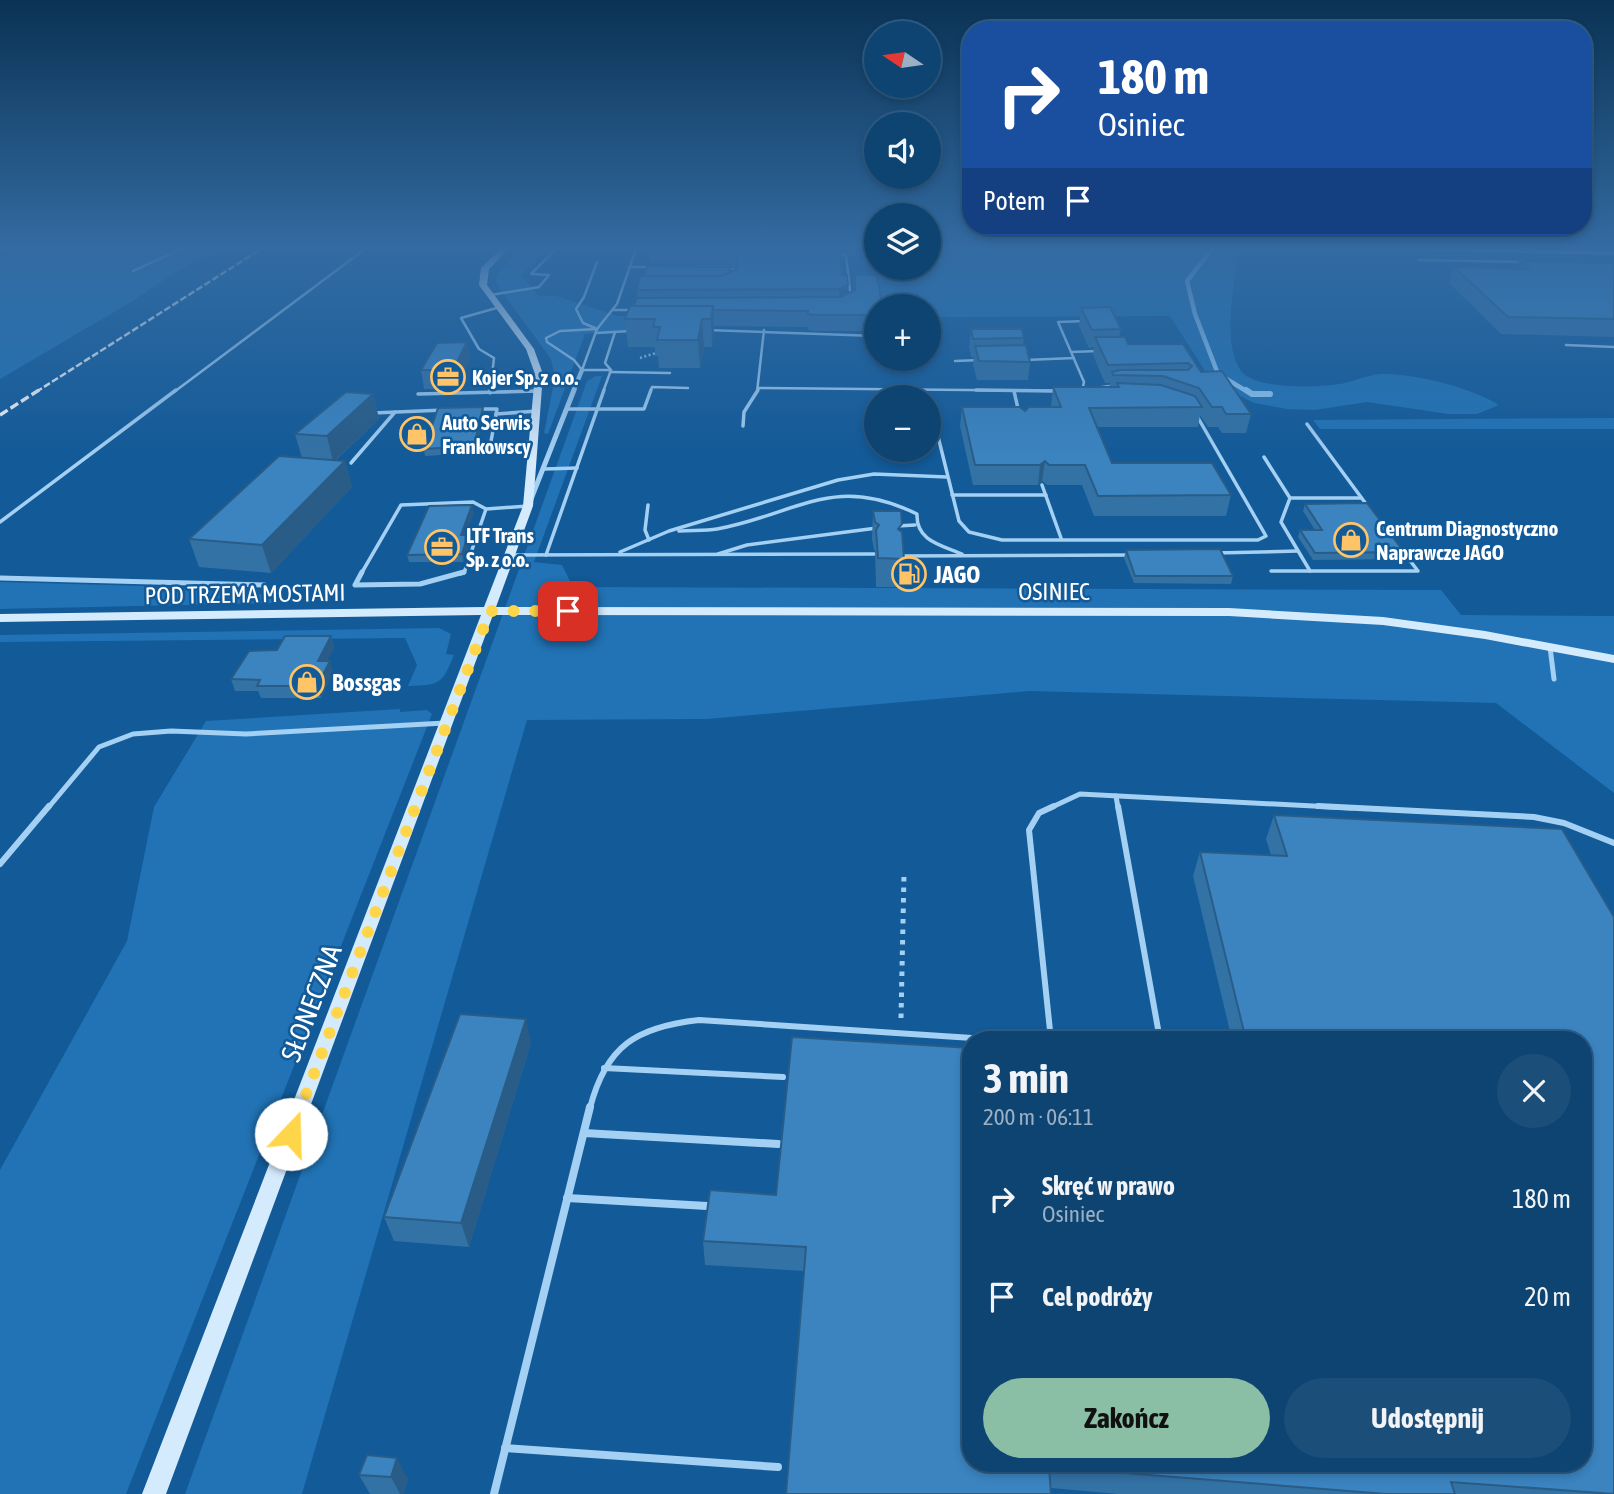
<!DOCTYPE html>
<html lang="pl">
<meta charset="utf-8">
<style>
body{margin:0;font-family:"Asap Condensed",sans-serif;background:#1c4e7a;color:#f1f3f6;height:100vh;display:flex;flex-direction:column;font-size:26px;white-space:nowrap}
*{box-sizing:border-box;margin:0}
p{font-size:23px;color:#9bb0c4}
.icon{flex:none;width:38px;height:38px;fill:none;stroke:currentColor;stroke-width:2;stroke-linecap:round;stroke-linejoin:round}
.map{position:relative;flex:1;overflow:hidden}
.sheet{position:absolute;left:962px;top:1031px;width:630px;height:441px;display:flex;flex-direction:column;background:#0e4472;border-radius:28px;box-shadow:0 4px 10px #0003,0 0 0 2px #2e5c84}
.sheet>*{flex:none}
.guide{position:absolute;left:962px;top:21px;width:630px;height:214px;border-radius:28px;box-shadow:0 4px 10px #0003,0 0 0 2px #2e5c84;background:#1a4fa0;color:#fff;overflow:hidden}
.needle{width:46px;rotate:283deg}
.controls{position:absolute;left:864px;top:21px;display:grid;gap:14px}
.controls a{display:grid;place-items:center;width:77px;height:77px;border-radius:50%;background:#0e4472;box-shadow:0 4px 10px #0003,0 0 0 2px #2e5c84;font-size:35px}
.pin{position:absolute;display:grid;place-items:center;width:60px;height:60px;color:#fff;margin:-30px;border-radius:14px;box-shadow:0 4px 10px #0006}
.me{position:absolute;width:77px;margin:-38px;rotate:21deg;stroke-linejoin:round;filter:drop-shadow(0 0 5px #0008)}
.turn{display:flex;align-items:center;gap:24px;height:147px;padding:0 21px;font-size:32px}
.turn .icon{width:91px;height:91px;stroke-width:2.5}
.turn b{display:block;font-size:49px;line-height:60px}
.then{display:flex;align-items:center;height:66px;padding:0 21px;background:#0003;gap:14px;font-size:26px}
.round{display:grid;place-items:center;flex:none;width:74px;height:74px;border-radius:37px;background:#1c4e7a}
.headline{display:flex;align-items:center;justify-content:space-between;height:119px;padding:0 21px}
h1{font-size:42px;font-weight:700;line-height:52px}
.cta{display:flex;gap:14px;margin-top:auto;padding:14px 21px}
.cta a{flex:1;height:80px;border-radius:42px;background:#8abfa5;color:#111;font-size:28px;font-weight:700;line-height:80px;text-align:center}
.cta a+a{background:#1c4e7a;color:#f1f3f6}
ul{padding:0;list-style:none}
li{display:flex;align-items:center;gap:21px;height:98px;padding:0 21px}
li div{flex:1}
li b{display:block;font-size:26px}
li em{font-style:normal}
.map>svg:first-child{display:block}
</style>
<div class="map">
<svg width="1614" height="1494" viewBox="0 0 1614 1494">
<rect width="100%" height="100%" fill="#125a98"/>
<g fill="#2173b5">
<polygon points="31,249 204,249 213,253 176,272 131,302 0,379 0,257"/>
<polygon points="521,249 548,249 521,275 540,297 553,295 618,316 638,316 633,330 585,334 548,434 544,433 555,377 551,359 497,285 496,276"/>
<path d="M877,249V268H929V249H1239C1235,280 1221,344 1241,371C1254,390 1323,388 1345,383C1357,380 1368,375 1381,374C1413,373 1473,388 1499,405L1477,414H1448L1367,402L1315,410L1287,409L1254,403L1212,382L1170,316L929,317V306H879L876,290Z"/>
<polygon points="596,376 602,376 534,562 562,565 571,583 585,587 1441,590 1461,615 1614,616 1614,793 1496,703 1029,691 707,719 527,720 302,1494 185,1494 587,381"/>
<polygon points="1614,418 1614,429 1320,429 1313,420"/>
<polygon points="0,582 145,586 282,596 276,603 0,609"/>
<path d="M439,628L451,634L446,654L454,655C442,684 441,685 408,686L417,665L405,638L0,642V635Z"/>
<polygon points="400,709 400,712 427,710 432,714 126,1494 0,1494 0,1170 127,941 154,807 206,721"/>
</g>
<g fill="none" stroke-linecap="round" stroke-linejoin="round">
<polyline stroke="#96ccf6" stroke-width="4.5" points="1212,249 1187,281 1195,314 1218,374 1248,392"/>
<polyline stroke="#96ccf6" stroke-width="6" points="1246,390 1252,394 1270,394"/>
<polyline stroke="#a4d0f3" stroke-width="2.5" stroke-dasharray="2 2.5" stroke-linecap="butt" points="640,358 656,353"/>
<polyline stroke="#a4d0f3" stroke-width="5" stroke-dasharray="4.5 6" stroke-linecap="butt" points="901,1018 904,874"/>
<g stroke="#a4d0f3" stroke-width="2.5">
<polyline points="823,249 846,255 851,299"/>
<polyline points="1419,260 1525,262"/>
<polyline points="629,267 652,267"/>
<polyline points="693,267 725,267 735,270 735,274"/>
<polyline points="133,271 181,249"/>
<polyline points="491,295 539,287 549,275 531,274 556,249"/>
<polyline points="612,310 634,310"/>
<polyline points="595,328 583,323 576,309 584,297 597,262"/>
<polygon points="597,329 582,370 574,360 547,342 546,338 560,331"/>
<polyline points="597,329 617,304 636,249"/>
<polyline points="707,330 877,336"/>
<polyline points="596,333 631,331"/>
<polyline points="1566,345 1614,347"/>
<polyline points="1071,352 1098,351"/>
<polyline points="1025,360 1074,358"/>
<polyline points="955,361 980,360"/>
<polyline points="582,370 611,370 603,392"/>
<polyline points="611,370 605,363 615,332"/>
<polyline points="610,372 670,373"/>
<polyline points="759,388 1057,391"/>
<polyline points="1095,388 1117,385"/>
<polyline points="1082,391 1084,382 1058,322 1085,321"/>
<polyline points="174,392 365,249"/>
<polyline points="490,392 494,358 479,349 461,318 500,307"/>
<polyline points="501,392 538,391"/>
<polyline points="650,392 652,387 688,388"/>
<polyline points="757,392 764,330"/>
</g>
<g stroke="#a4d0f3" stroke-width="3.5">
<polyline points="976,390 1057,391"/>
<polyline points="1014,391 1019,413"/>
<polyline points="490,393 490,390"/>
<polyline points="418,394 538,391"/>
<polyline points="929,400 959,521 969,532 1002,540 1258,540 1266,536 1197,416"/>
<polyline points="478,409 497,409 489,452"/>
<polyline points="567,409 644,409 651,390"/>
<polyline points="373,413 444,410"/>
<polyline points="496,414 537,411"/>
<polyline points="1307,424 1369,508"/>
<polyline points="743,426 744,412 758,390"/>
<polyline points="490,446 534,442"/>
<polyline points="1264,457 1290,498"/>
<polyline points="351,463 395,412"/>
<polyline points="544,469 577,468"/>
<polyline points="1042,485 1061,538"/>
<polyline points="952,495 1046,495"/>
<polyline points="648,505 645,530 649,540"/>
<polyline points="486,509 528,506"/>
<polyline points="0,522 176,390"/>
<polyline points="897,526 915,525"/>
<path d="M679,531C692,530 705,531 717,529C798,514 832,473 917,514C916,541 941,545 962,554"/>
<polyline points="620,552 669,531 838,480 874,474 947,477"/>
<polyline points="1215,553 1298,551"/>
<polyline points="718,554 747,545 877,528"/>
<polyline points="511,555 874,554"/>
<polyline points="546,555 604,390"/>
<polyline points="901,556 1132,555"/>
<polyline points="1271,571 1418,571 1401,549"/>
<polyline points="1310,571 1281,522 1290,498 1361,498"/>
<polyline points="361,574 401,505 473,502 486,509 464,573 460,574"/>
</g>
<g stroke="#a4d0f3" stroke-width="5">
<polyline points="362,572 355,585 420,584 464,572"/>
<polyline points="0,578 265,585"/>
<polyline points="1550,647 1554,679"/>
<polyline points="1116,796 1118,808"/>
<polyline points="48,808 99,747 133,734 171,731 246,734 445,723"/>
<polyline points="1050,808 1080,794 1352,808"/>
</g>
<g stroke="#a4d0f3" stroke-width="6">
<polyline points="1118,806 1160,1040"/>
<polyline points="1318,806 1534,817 1564,823 1614,843"/>
<polyline points="0,864 49,806"/>
<polyline points="1051,1040 1029,830 1039,813 1054,806"/>
<polyline points="604,1068 783,1077"/>
<path d="M590,1108C606,1046 636,1027 699,1020L1003,1040"/>
</g>
<g stroke="#a4d0f3" stroke-width="8">
<polyline points="584,1133 778,1144"/>
<polyline points="567,1198 707,1206"/>
<polyline points="505,1448 778,1467"/>
<polyline points="494,1494 590,1107"/>
</g>
<polyline stroke="#a4d0f3" stroke-width="4.5" points="573,392 582,370"/>
<polyline stroke="#a4d0f3" stroke-width="5" points="531,499 574,390"/>
<g fill="#d4eafd" fill-rule="evenodd">
<polygon points="501,249 509,249 489,269 487,285 534,349 543,374 533,506 496,607 1229,608 1383,617 1485,631 1614,655 1614,663 1485,639 1383,625 1229,616 493,615 166,1494 142,1494 481,615 0,622 0,614 484,607 523,506 535,374 526,349 479,285 481,268"/>
<polygon points="1428,249 1614,251 1614,255 1431,251"/>
</g>
<polyline stroke="#fff" stroke-width="2.5" stroke-dasharray="7 2.5" stroke-linecap="butt" points="36,392 261,249"/>
<polyline stroke="#fff" stroke-width="3.5" stroke-dasharray="9 3.5" stroke-linecap="butt" points="0,415 39,390"/>
</g>
<g fill="#3372a5">
<polygon points="649,249 839,249 842,275 848,294 854,290 855,275 877,306 877,331 814,331 808,330 808,327 714,326 714,334 712,347 704,347 700,368 659,368 658,356 655,356 655,347 628,347 625,319 634,306 638,298 637,290 731,272 737,268 726,263 650,263"/>
<polygon points="1520,262 1614,263 1614,337 1501,334 1449,283 1454,267 1518,268"/>
<polygon points="1081,308 1121,329 1119,337 1128,344 1183,344 1201,372 1251,414 1246,433 1222,433 1218,427 1208,427 1200,415 1198,427 1097,427 1112,463 1231,495 1226,516 1094,516 1082,485 1047,485 1042,481 1038,485 973,485 960,426 962,407 1025,411 1051,407 1053,387 1109,387 1110,383 1105,383 1093,355 1094,347 1089,348 1079,326"/>
<polygon points="971,329 1024,338 1023,345 1030,362 1028,380 977,380 973,364 974,357 971,357 969,347"/>
<polygon points="467,342 470,360 456,389 424,389 421,370"/>
<polygon points="373,394 379,419 336,460 345,461 352,487 271,573 199,567 189,539 302,458 295,434"/>
<polygon points="483,407 484,414 475,453 425,456 424,449"/>
<polygon points="1305,504 1404,552 1402,559 1313,560 1298,537 1300,530 1315,530 1303,511"/>
<polygon points="873,511 902,531 904,559 902,587 876,587 875,551 874,550 872,539"/>
<polygon points="474,512 465,535 468,535 470,542 463,562 409,562 407,555"/>
<polygon points="1126,550 1233,576 1231,584 1134,583 1124,558"/>
<polygon points="331,636 334,647 327,661 333,672 321,698 261,698 258,691 235,691 231,679 277,650"/>
<polygon points="1274,815 1562,829 1614,917 1614,1494 1118,1494 1051,1488 1051,1494 786,1494 804,1271 705,1265 703,1241 710,1190 776,1195 792,1037 971,1048 971,1463 1584,1463 1584,1040 1232,1040 1193,876 1200,852 1271,855 1266,839"/>
<polygon points="531,1043 469,1247 394,1241 384,1217"/>
<polygon points="367,1455 408,1479 403,1494 370,1494 359,1475"/>
</g>
<g fill="#295c86">
<polygon points="848,285 848,301 839,305 839,289"/>
<polygon points="713,306 714,334 712,347 711,319"/>
<polygon points="702,319 704,347 700,368 698,340"/>
<polygon points="467,342 470,360 456,389 453,370"/>
<polygon points="373,394 379,419 333,462 327,436"/>
<polygon points="483,407 484,414 475,453 474,446"/>
<polygon points="345,461 352,487 271,573 262,545"/>
<polygon points="1045,461 1042,481 1038,485 1040,465"/>
<polygon points="472,505 474,512 462,543 461,535"/>
<polygon points="468,535 470,542 463,562 462,554"/>
<polygon points="331,636 334,647 322,672 318,661"/>
<polygon points="330,661 333,672 321,698 317,686"/>
<polygon points="526,1019 531,1043 469,1247 461,1223"/>
<polygon points="397,1458 408,1479 403,1494 400,1494 391,1477"/>
</g>
<g fill="#3b84c0" stroke="#295c86" stroke-width="2">
<polygon points="728,249 839,249 842,275 847,275 848,285 839,289 637,290 640,276 722,276 737,269 738,253"/>
<polygon points="1520,262 1614,263 1614,319 1508,317 1454,267 1528,269"/>
<polygon points="647,266 731,267 730,272 722,276 644,276"/>
<polygon points="855,275 877,275 882,306 877,306 877,315 814,315 808,314 808,311 713,310 713,306 634,306 637,298 841,297 855,290"/>
<polygon points="630,306 713,306 711,319 702,319 698,340 657,340 660,327 653,327 655,319 625,319"/>
<polygon points="1110,307 1121,329 1092,330 1081,308"/>
<polygon points="971,329 1022,329 1024,338 973,339"/>
<polygon points="1095,337 1125,337 1128,344 1183,344 1201,372 1222,371 1251,414 1226,414 1222,407 1212,407 1199,388 1163,376 1113,375 1112,372 1120,370 1188,370 1192,366 1188,363 1108,365"/>
<polygon points="467,342 453,370 421,370 437,343"/>
<polygon points="1026,345 1030,362 979,361 975,346"/>
<polygon points="1117,383 1161,385 1195,396 1202,407 1089,408 1112,463 1212,463 1231,495 1098,496 1085,465 1049,465 1045,461 1040,465 975,465 962,407 1020,407 1025,411 1029,407 1061,407 1053,387 1119,387"/>
<polygon points="346,392 373,394 327,436 295,434"/>
<polygon points="483,407 474,446 424,449 438,408"/>
<polygon points="279,456 345,461 262,545 189,539"/>
<polygon points="1367,503 1404,552 1315,553 1300,530 1322,530 1305,504"/>
<polygon points="472,505 461,535 468,535 462,554 407,555 429,506"/>
<polygon points="873,511 901,511 902,524 898,529 902,532 904,559 878,558 876,530 879,525 875,522"/>
<polygon points="1220,549 1233,576 1135,576 1126,550"/>
<polygon points="285,636 331,636 318,661 330,661 317,686 257,686 260,680 231,679 249,651 277,650"/>
<polygon points="1274,815 1562,829 1614,917 1614,1494 1451,1482 1455,1494 1386,1494 1049,1467 1051,1494 786,1494 806,1247 703,1241 710,1190 776,1195 792,1037 971,1048 971,1463 1584,1463 1584,1040 1246,1040 1200,852 1287,856"/>
<polygon points="460,1014 526,1019 461,1223 384,1217"/>
<polygon points="367,1455 397,1458 391,1477 359,1475"/>
</g>
<linearGradient id="sky" x2="0" y2="1"><stop stop-color="#0a3254"/><stop offset="0.54" stop-color="#336ba2"/><stop offset="1" stop-color="#336ba2" stop-opacity="0"/></linearGradient>
<rect width="1614" height="459" fill="url(#sky)"/>
<g fill="none" stroke-linecap="round" stroke-linejoin="round">
<polyline stroke="#ffd54a" stroke-width="12" stroke-dasharray="0 21.6" points="291,1134 490,611 568,611"/>
</g>
<defs>
<g id="office-ring" transform="scale(1.75)"><circle r="9.5" fill="#125a98" stroke="#ffc467" stroke-width="1.5"/><path d="M-6-3h4V-5.5h4V-3h4V5H-6ZM-1-4.5V-3h2v-1.5ZM-6 0V1H6V0Z" fill="#ffc467"/></g>
<g id="shop-ring" transform="scale(1.75)"><circle r="9.5" fill="#125a98" stroke="#ffc467" stroke-width="1.5"/><path d="M-5-2.5h2.3a2.7 3.5 0 0 1 5.4 0H5L5.5 6h-11ZM-1.5-2.5h3a1.5 2.3 0 0 0-3 0Z" fill="#ffc467"/></g>
<g id="fuel-ring" transform="scale(1.75)"><circle r="9.5" fill="#125a98" stroke="#ffc467" stroke-width="1.5"/><path d="M-5.5-6h7V0h2V4h1.3V-2.5L3-4.5l.8-.8L6-3V5H2.5V1h-1V6h-7ZM-4.2-4.7v3.2H.2V-4.7Z" fill="#ffc467"/></g>
</defs>
<g fill-rule="evenodd">
<use href="#office-ring" x="448" y="377"/>
<use href="#shop-ring" x="417" y="434"/>
<use href="#shop-ring" x="1351" y="540"/>
<use href="#office-ring" x="442" y="547"/>
<use href="#fuel-ring" x="909" y="574"/>
<use href="#shop-ring" x="307" y="682"/>
</g>
<g text-anchor="middle" dominant-baseline="central" stroke-width="5" stroke-linejoin="round" paint-order="stroke">
<g font-size="21" font-weight="bold" fill="#fff" stroke="#125a98" text-anchor="start">
<text x="472" y="377">Kojer Sp. z o.o.</text>
<text x="442" y="422">Auto Serwis<tspan x="442" dy="24">Frankowscy</tspan></text>
<text x="1376" y="528">Centrum Diagnostyczno<tspan x="1376" dy="24">Naprawcze JAGO</tspan></text>
<text x="466" y="535">LTF Trans<tspan x="466" dy="24">Sp. z o.o.</tspan></text>
</g>
<g font-size="24" font-weight="bold" fill="#fff" stroke="#125a98" text-anchor="start">
<text x="934" y="574">JAGO</text>
<text x="332" y="682">Bossgas</text>
</g>
<g font-size="24" fill="#fff" stroke="#125a98">
<text x="1054" y="591">OSINIEC</text>
<text transform="translate(245 594) rotate(-1)">POD TRZEMA MOSTAMI</text>
</g>
<g font-size="28" fill="#fff" stroke="#125a98">
<text transform="translate(311 1003) rotate(-69)">SŁONECZNA</text>
</g>
</g>
</svg>
<div class="controls">
<a><svg class="needle" viewBox="-14 -14 28 28"><path d="M0-13l5 13h-10z" fill="#e53935"/><path d="M0 13l5-13h-10z" fill="#9bb0c4"/></svg></a>
<a><svg class="icon" aria-label="sound" viewBox="0 0 24 24"><path d="M4 9h4l5-4v14l-5-4H4zM17 9q2 3 0 6"/></svg></a>
<a><svg class="icon" aria-label="layers" viewBox="0 0 24 24"><path d="M12 4l9 5-9 5-9-5zM3 14l9 5 9-5"/></svg></a>
<a>+</a>
<a>−</a>
</div>
<div class="pin" style="left:568px;top:611px;background:#d93025"><svg class="icon" aria-label="arrive" viewBox="0 0 24 24"><path d="M6 21V4h12l-3 4 3 4H6"/></svg></div>
<svg class="me" style="left:291px;top:1134px" viewBox="-20 -20 40 40"><circle r="19" fill="#fff"/><path d="M0-13L10 11 0 6-10 11z" fill="#ffd54a"/></svg>
<div class="guide">
<div class="turn"><svg class="icon" aria-label="right" viewBox="0 0 24 24"><path d="M7 20v-9h11M14 6l5 5-5 5"/></svg><div><b>180 m</b>Osiniec</div></div>
<div class="then">Potem<svg class="icon" aria-label="arrive" viewBox="0 0 24 24"><path d="M6 21V4h12l-3 4 3 4H6"/></svg></div>
</div>
<section class="sheet">
<div class="headline"><div><h1>3 min</h1><p>200 m · 06:11</p></div><a class="round"><svg class="icon" aria-label="close" viewBox="0 0 24 24"><path d="M6 6l12 12M18 6L6 18"/></svg></a></div>
<ul>
<li><svg class="icon" aria-label="right" viewBox="0 0 24 24"><path d="M7 20v-9h11M14 6l5 5-5 5"/></svg><div><b>Skręć w prawo</b><p>Osiniec</p></div><em>180 m</em></li>
<li><svg class="icon" aria-label="arrive" viewBox="0 0 24 24"><path d="M6 21V4h12l-3 4 3 4H6"/></svg><div><b>Cel podróży</b></div><em>20 m</em></li>
</ul>
<div class="cta"><a>Zakończ</a><a>Udostępnij</a></div>
</section>
</div>
